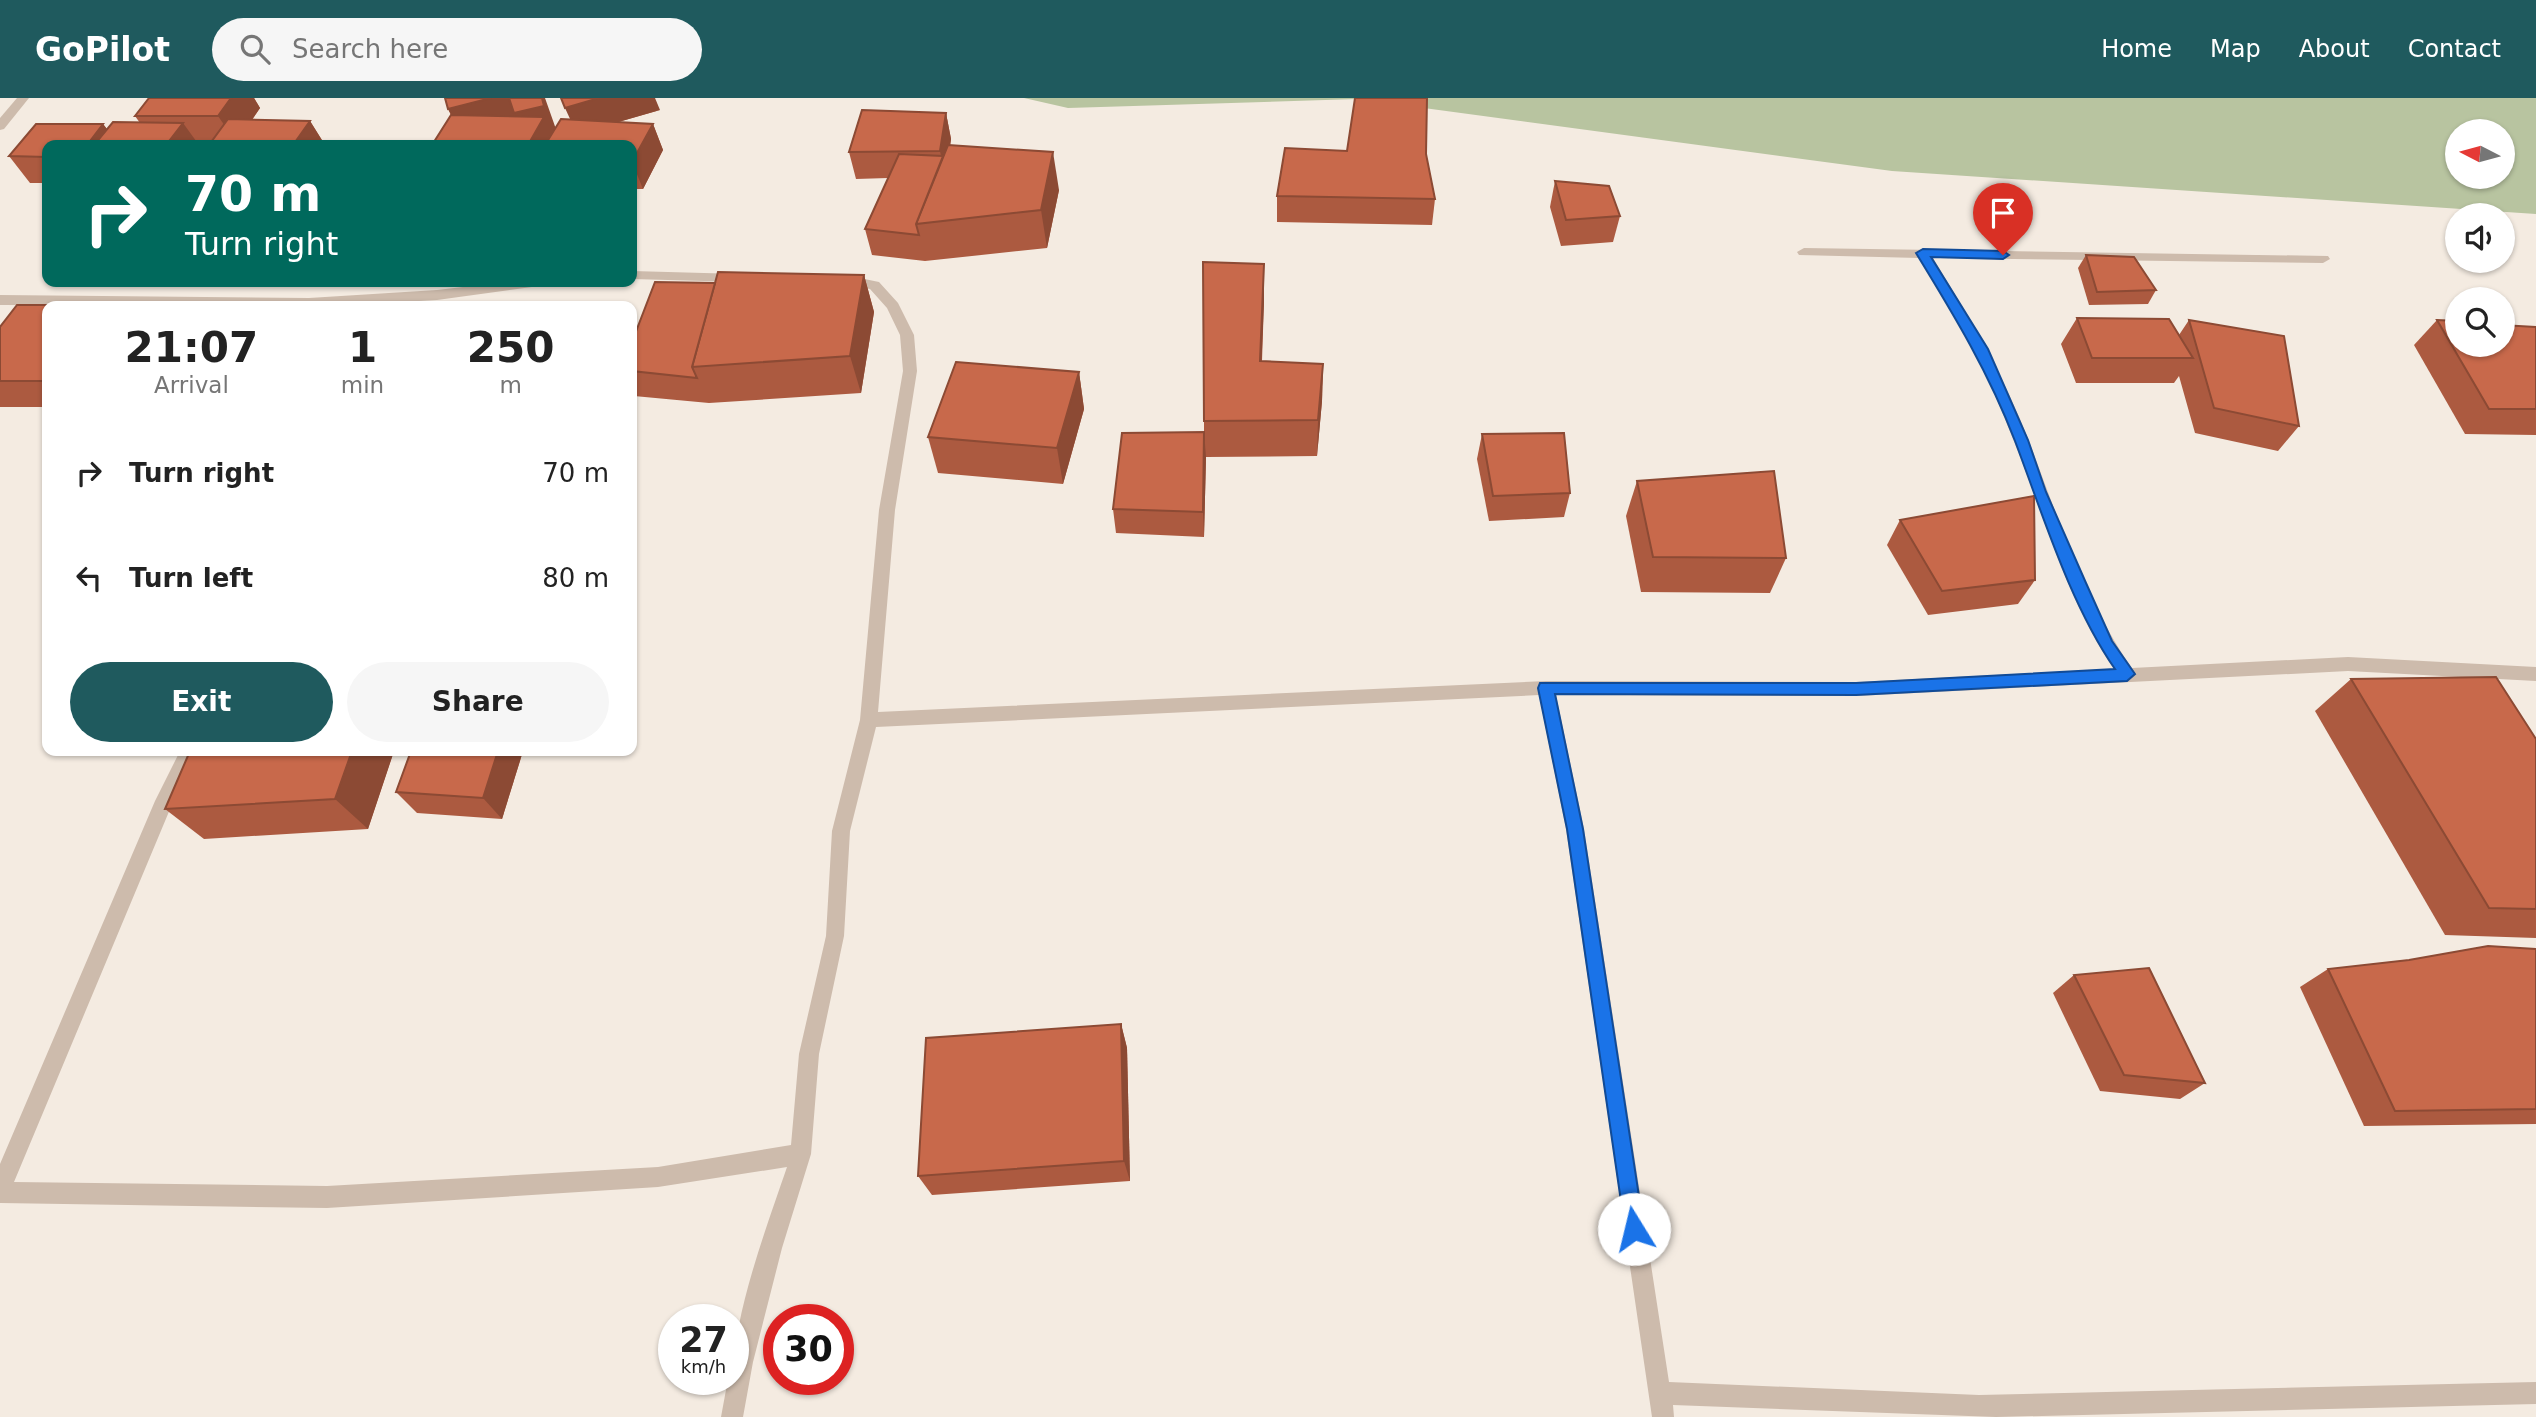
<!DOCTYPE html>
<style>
body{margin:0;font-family:"DejaVu Sans",sans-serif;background:#f6f6f6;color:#222;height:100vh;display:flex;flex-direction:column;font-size:26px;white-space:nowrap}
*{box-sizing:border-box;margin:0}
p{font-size:23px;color:#767676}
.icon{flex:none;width:38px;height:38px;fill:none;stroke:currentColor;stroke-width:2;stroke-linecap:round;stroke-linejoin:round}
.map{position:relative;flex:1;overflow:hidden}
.details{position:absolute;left:42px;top:203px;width:595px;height:455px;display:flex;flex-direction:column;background:#fff;border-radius:14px;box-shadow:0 2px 5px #0004}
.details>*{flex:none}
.hud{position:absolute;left:42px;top:42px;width:595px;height:147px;border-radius:14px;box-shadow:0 2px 5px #0004;background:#00695c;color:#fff;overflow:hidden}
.needle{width:46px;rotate:276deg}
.buttons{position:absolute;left:2445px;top:21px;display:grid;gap:14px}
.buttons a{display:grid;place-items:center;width:70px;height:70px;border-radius:50%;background:#fff;box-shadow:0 2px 5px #0004;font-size:35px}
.speed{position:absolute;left:658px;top:1206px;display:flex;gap:14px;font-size:35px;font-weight:700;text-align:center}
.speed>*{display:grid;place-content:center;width:91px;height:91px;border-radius:50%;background:#fff;box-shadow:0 2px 5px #0004;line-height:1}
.speed small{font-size:18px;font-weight:400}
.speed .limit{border:10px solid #d22;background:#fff;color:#111}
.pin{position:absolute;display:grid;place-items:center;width:60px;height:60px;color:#fff;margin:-72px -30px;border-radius:50% 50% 50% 0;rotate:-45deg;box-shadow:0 0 7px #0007}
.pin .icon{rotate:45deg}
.me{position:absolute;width:77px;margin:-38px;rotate:351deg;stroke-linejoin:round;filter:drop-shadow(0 0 5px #0008)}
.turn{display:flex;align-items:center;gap:24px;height:147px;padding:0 28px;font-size:32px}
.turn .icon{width:91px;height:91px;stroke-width:2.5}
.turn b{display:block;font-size:49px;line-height:60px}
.eta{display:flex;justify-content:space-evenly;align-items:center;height:119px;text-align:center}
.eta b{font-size:42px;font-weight:600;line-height:49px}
.action{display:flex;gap:14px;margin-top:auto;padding:14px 28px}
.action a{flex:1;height:80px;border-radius:42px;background:#1f5a5e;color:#fff;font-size:28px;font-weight:600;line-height:80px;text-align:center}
.action a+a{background:#f6f6f6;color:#222}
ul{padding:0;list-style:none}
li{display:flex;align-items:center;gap:21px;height:105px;padding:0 28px}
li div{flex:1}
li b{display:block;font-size:26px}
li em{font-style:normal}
header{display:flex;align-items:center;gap:42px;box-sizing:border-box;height:98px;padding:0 35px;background:#1f5a5e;color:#fff}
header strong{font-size:33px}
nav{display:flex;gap:38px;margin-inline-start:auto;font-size:24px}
.search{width:490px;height:63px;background:#f6f6f6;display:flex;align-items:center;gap:18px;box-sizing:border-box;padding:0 24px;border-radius:38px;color:#767676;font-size:26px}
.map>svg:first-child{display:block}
</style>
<header>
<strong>GoPilot</strong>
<div class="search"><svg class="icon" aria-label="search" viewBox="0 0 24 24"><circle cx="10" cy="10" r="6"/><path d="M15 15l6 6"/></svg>Search here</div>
<nav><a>Home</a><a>Map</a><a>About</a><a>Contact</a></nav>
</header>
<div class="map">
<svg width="2536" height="1319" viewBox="0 0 2536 1319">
<rect width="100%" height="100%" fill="#f4ebe1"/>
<path fill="#b8c4a0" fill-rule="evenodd" d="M1024,0H2536V116L1892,73L1357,1L1068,10ZM2457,33H2502V79H2457Z"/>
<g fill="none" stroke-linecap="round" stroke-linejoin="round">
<g fill="#cdbbac" fill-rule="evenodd">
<polygon points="17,0 29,0 4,31 0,32 0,20"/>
<path d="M1804,150L2328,158L2330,161L2323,165L1933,160C1969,219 2004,278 2029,343C2058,420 2085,503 2132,570L2348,559L2536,569V583L2348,573L1856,598L1556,597L1584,731L1669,1284L1979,1297L2536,1284V1306L1996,1319L1673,1307L1674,1319H1652L1566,731L1539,597L876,629L850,733L844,838L819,956L811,1056L782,1150L753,1264L743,1319H721L728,1281H733C733,1217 766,1131 787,1069L658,1089L327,1110L0,1105V1066L155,703L180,653H198L173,704L14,1084L327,1088L658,1069L791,1047L799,956L826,838L832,733L860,622L879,412L903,273L900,237L887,210L870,191L840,184L838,181L845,177L879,184L898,205L914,237L917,273L895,412L878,614L1546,583L1856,584L2114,571C2067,503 2044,417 2013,341C2001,311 1989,281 1974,252C1959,220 1937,190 1919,160L1799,157L1797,154Z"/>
<polygon points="632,173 740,176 747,180 740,184 632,181"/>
<polygon points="506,184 546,184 539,188 437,202 330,208 0,207 0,197 309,200 437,192"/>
</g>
</g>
<g fill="#ac5a40">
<polygon points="149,0 254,0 260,10 252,22 310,23 325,47 209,47 211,44 196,44 199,47 47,47 47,85 30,85 9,58 36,26 103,26 107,31 113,24 140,25 135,18"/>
<polygon points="448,11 555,30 571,22 660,12 618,24 653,26 663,52 643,91 632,91 632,47 432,47 451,17"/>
<polygon points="946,15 951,41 950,48 1059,92 1047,150 925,163 872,157 865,131 888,80 856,81 849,54"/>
<polygon points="1555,83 1620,118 1613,144 1561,148 1550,109"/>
<polygon points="1277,98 1435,101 1432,127 1277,124"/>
<polygon points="2086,157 2156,192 2148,206 2089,207 2078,170"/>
<polygon points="1264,166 1264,203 1262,263 1323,266 1322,303 1317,358 1206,359 1204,439 1116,435 1113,411 1204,334 1204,323"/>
<polygon points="864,177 874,214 861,295 709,305 634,298 632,304 632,244 715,185"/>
<polygon points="17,207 96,207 97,208 47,208 47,309 0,309 0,229"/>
<polygon points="2077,220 2179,237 2189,222 2299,328 2278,353 2195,335 2179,278 2174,285 2076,285 2061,246"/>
<polygon points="2437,222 2536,229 2536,337 2465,336 2414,247"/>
<polygon points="1079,274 1084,311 1063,386 938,375 928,339"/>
<polygon points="1482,336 1570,395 1564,419 1489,423 1477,361"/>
<polygon points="1637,383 1786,460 1770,495 1641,494 1626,418"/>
<polygon points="1900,422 2035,482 2018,506 1928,517 1887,447"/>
<polygon points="2351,581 2536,641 2536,840 2445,837 2315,613"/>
<polygon points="190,653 394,653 368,731 204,741 165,711"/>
<polygon points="411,653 523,653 502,721 417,715 396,694"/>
<polygon points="2536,851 2536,1026 2364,1028 2300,889 2328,871"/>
<polygon points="2074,877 2205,985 2180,1001 2100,993 2053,895"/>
<polygon points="1121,926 1127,950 1130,1083 932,1097 918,1078"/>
</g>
<g fill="#8c4a34">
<polygon points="231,0 254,0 260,10 236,44 218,18"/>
<polygon points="491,0 545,0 557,34 551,35 556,45 555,47 528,47 462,37 448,11"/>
<polygon points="599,0 655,0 660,12 577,36 565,10"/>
<polygon points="946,15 951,41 948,63 944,73 940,53"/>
<polygon points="310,23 325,47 293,47"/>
<polygon points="183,25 199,47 166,47"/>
<polygon points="103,26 119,47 87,47"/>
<polygon points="653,26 663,52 643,91 632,64"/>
<polygon points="1053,54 1059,92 1047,150 1041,112"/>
<polygon points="1264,166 1264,203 1260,300 1260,263"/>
<polygon points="864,177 874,214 861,295 850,258"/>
<polygon points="1323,266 1322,303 1317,358 1318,322"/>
<polygon points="1079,274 1084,311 1063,386 1057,350"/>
<polygon points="47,277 47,288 43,283"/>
<polygon points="1204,334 1206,359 1204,439 1203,414"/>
<polygon points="352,653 394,653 368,731 335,701"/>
<polygon points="498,653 523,653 502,721 483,700"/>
<polygon points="1121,926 1127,950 1130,1083 1124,1063"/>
</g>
<g fill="#c8694b" stroke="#8c4a34" stroke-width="2">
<polygon points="149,0 231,0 218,18 135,18"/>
<polygon points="445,0 491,0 448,11"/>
<polygon points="509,0 542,0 544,8 514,15"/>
<polygon points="561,0 599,0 565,10"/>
<polygon points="1355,0 1427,0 1426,56 1435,101 1277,98 1285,50 1347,53"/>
<polygon points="862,12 946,15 940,53 849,54"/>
<polygon points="451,17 544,19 528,47 432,47"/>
<polygon points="228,21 310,23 293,47 209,47"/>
<polygon points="561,21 653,26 632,64 632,47 545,47"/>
<polygon points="113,24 183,25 166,47 94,47"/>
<polygon points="36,26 103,26 87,47 47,47 47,59 9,58"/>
<polygon points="948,47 1053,54 1041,112 916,126"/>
<polygon points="899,56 943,58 916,126 919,137 865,131"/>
<polygon points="1555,83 1609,88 1620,118 1566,122"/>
<polygon points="2086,157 2134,159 2156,192 2097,194"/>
<polygon points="1203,164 1264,166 1260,263 1323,266 1318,322 1204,323"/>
<polygon points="718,174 864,177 850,258 692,269"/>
<polygon points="655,184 715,185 692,269 697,280 632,273 632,244"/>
<polygon points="17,207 96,207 95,208 47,208 47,277 43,283 0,283 0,229"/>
<polygon points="2077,220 2169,221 2193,260 2092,260"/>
<polygon points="2189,222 2284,238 2299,328 2214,310"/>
<polygon points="2437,222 2457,223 2457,247 2502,247 2502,227 2536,229 2536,311 2489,311"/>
<polygon points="956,264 1079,274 1057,350 928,339"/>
<polygon points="1204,334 1203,414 1113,411 1122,335"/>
<polygon points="1564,335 1570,395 1493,398 1482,336"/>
<polygon points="1774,373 1786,460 1653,459 1637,383"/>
<polygon points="2034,398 2035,482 1942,493 1900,422"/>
<polygon points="2496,579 2536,641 2536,811 2489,810 2351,581"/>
<polygon points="190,653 352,653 335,701 165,711"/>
<polygon points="411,653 498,653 483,700 396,694"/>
<polygon points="2488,848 2536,851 2536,1011 2395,1013 2328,871 2409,862"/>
<polygon points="2149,870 2205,985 2124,977 2074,877"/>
<polygon points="1121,926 1124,1063 918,1078 926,940"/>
</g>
<path fill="#1a73e8" stroke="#114b97" stroke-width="2" d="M1923,151L2003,153L2009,157L2003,161L1931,159L1988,251L2028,342L2046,394L2086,485L2112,543L2135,576L2127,583L1856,597L1555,596L1583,731L1644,1131L1641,1138L1634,1140L1627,1138L1625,1131L1567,731L1538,590L1540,585H1856L2115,571C2070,506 2043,417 2015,343C1989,275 1954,217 1916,155Z"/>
</svg>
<div class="buttons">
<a><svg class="needle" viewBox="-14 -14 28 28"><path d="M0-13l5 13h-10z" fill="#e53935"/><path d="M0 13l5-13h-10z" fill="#767676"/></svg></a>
<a><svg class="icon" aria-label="sound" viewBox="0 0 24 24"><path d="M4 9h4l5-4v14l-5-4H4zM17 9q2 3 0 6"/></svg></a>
<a><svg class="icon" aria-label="search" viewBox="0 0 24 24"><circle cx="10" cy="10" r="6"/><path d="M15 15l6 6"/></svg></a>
</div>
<div class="speed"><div>27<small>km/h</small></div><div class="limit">30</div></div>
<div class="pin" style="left:2003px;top:157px;background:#d93025"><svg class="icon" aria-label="arrive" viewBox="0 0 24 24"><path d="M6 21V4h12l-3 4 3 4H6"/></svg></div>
<svg class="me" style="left:1634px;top:1131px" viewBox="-20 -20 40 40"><circle r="19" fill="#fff"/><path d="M0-13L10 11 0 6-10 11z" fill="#1a73e8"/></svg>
<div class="hud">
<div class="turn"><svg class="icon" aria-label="right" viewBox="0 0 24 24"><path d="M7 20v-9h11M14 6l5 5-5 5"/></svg><div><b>70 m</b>Turn right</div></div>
</div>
<section class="details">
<div class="eta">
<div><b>21:07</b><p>Arrival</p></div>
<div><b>1</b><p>min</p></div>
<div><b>250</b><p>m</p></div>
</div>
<ul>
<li><svg class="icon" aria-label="right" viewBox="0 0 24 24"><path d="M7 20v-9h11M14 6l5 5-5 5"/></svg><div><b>Turn right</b></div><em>70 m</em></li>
<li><svg class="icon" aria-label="left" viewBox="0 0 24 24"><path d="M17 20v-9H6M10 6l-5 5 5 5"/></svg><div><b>Turn left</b></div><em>80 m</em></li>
</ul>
<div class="action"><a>Exit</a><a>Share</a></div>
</section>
</div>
